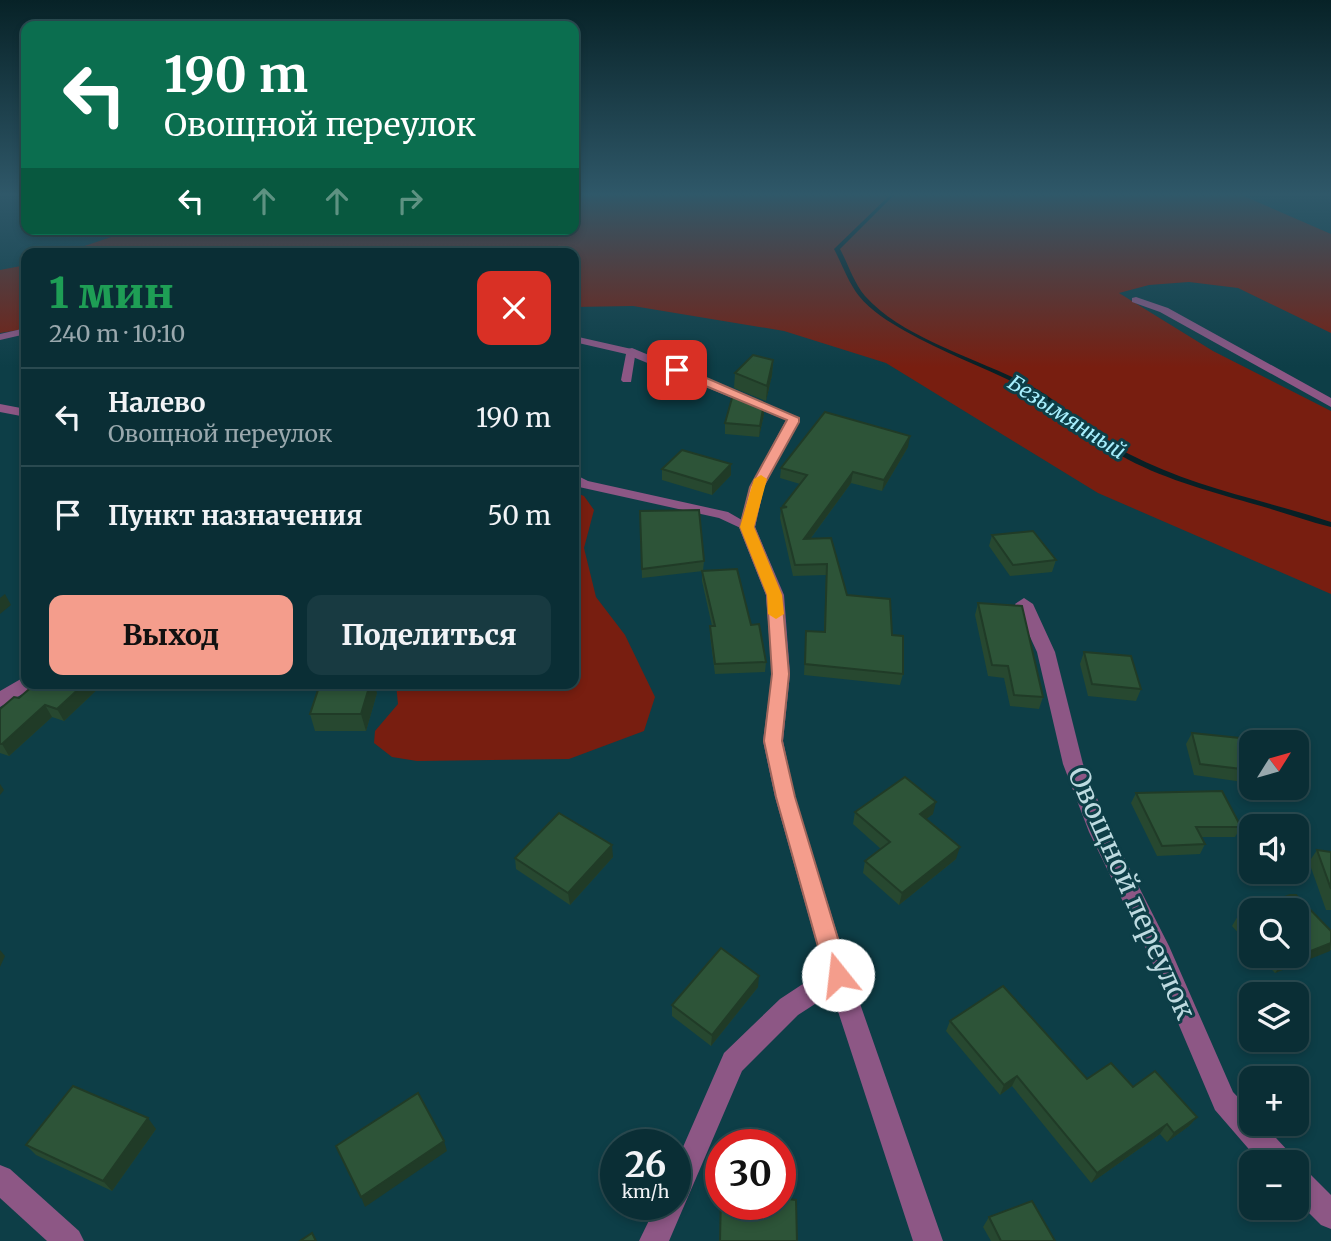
<!DOCTYPE html>
<html lang="ru">
<meta charset="utf-8">
<style>
body{margin:0;font-family:Merriweather,serif;background:#183a41;color:#f1f3f6;height:100vh;display:flex;flex-direction:column;font-size:26px;white-space:nowrap}
*{box-sizing:border-box;margin:0}
p{font-size:23px;color:#99a8ad}
.icon{flex:none;width:38px;height:38px;fill:none;stroke:currentColor;stroke-width:2;stroke-linecap:round;stroke-linejoin:round}
.map{position:relative;flex:1;overflow:hidden}
.panel{position:absolute;left:21px;top:248px;width:558px;height:441px;display:flex;flex-direction:column;background:#0a2e35;border-radius:14px;box-shadow:0 4px 10px #0003,0 0 0 2px #2a4a50}
.panel>*{flex:none}
.guide{position:absolute;left:21px;top:21px;width:558px;height:214px;border-radius:14px;box-shadow:0 4px 10px #0003,0 0 0 2px #2a4a50;background:#0b6e4f;color:#fff;overflow:hidden}
.needle{width:46px;rotate:53deg}
.buttons{position:absolute;left:1239px;top:730px;display:grid;gap:14px}
.buttons a{display:grid;place-items:center;width:70px;height:70px;border-radius:14px;background:#0a2e35;box-shadow:0 4px 10px #0003,0 0 0 2px #2a4a50;font-size:35px}
.speed{position:absolute;left:600px;top:1129px;display:flex;gap:14px;font-size:35px;font-weight:700;text-align:center}
.speed>*{display:grid;place-content:center;width:91px;height:91px;border-radius:50%;background:#0a2e35;box-shadow:0 4px 10px #0003,0 0 0 2px #2a4a50;line-height:1}
.speed small{font-size:18px;font-weight:400}
.speed .limit{border:10px solid #d22;background:#fff;color:#111}
.pin{position:absolute;display:grid;place-items:center;width:60px;height:60px;color:#fff;margin:-30px;border-radius:14px;box-shadow:0 4px 10px #0006}
.me{position:absolute;width:77px;margin:-38px;rotate:344deg;stroke-linejoin:round;filter:drop-shadow(0 0 5px #0008)}
.turn{display:flex;align-items:center;gap:24px;height:147px;padding:0 28px;font-size:32px}
.turn .icon{width:91px;height:91px;stroke-width:2.5}
.turn b{display:block;font-size:49px;line-height:60px}
.lanes{display:flex;align-items:center;height:66px;padding:0 28px;background:#0003;justify-content:center;gap:35px;direction:ltr}
.lanes .off{opacity:.35}
.round{display:grid;place-items:center;flex:none;width:74px;height:74px;border-radius:14px;background:#183a41}
.summary{display:flex;align-items:center;justify-content:space-between;height:119px;padding:0 28px}
h1{font-size:42px;font-weight:800;line-height:52px;color:#1e9e55}
.cta{display:flex;gap:14px;margin-top:auto;padding:14px 28px}
.cta a{flex:1;height:80px;border-radius:14px;background:#f49d8c;color:#111;font-size:28px;font-weight:800;line-height:80px;text-align:center}
.cta a+a{background:#183a41;color:#f1f3f6}
ul{padding:0;list-style:none}
li{display:flex;align-items:center;gap:21px;height:98px;padding:0 28px;border-top:2px solid #2a4a50}
li div{flex:1}
li b{display:block;font-size:26px}
li em{font-style:normal}
.map>svg:first-child{display:block}
</style>
<div class="map">
<svg width="1331" height="1241" viewBox="0 0 1331 1241">
<rect width="100%" height="100%" fill="#0d3e47"/>
<g fill="#781e10">
<polygon points="574,194 1239,194 1331,234 1331,333 1238,288 1189,282 1149,285 1119,293 1213,351 1331,411 1331,594 1098,493 886,363 784,331 633,306 574,307 574,254 61,254 120,234 110,229 574,229"/>
<polygon points="26,265 26,329 0,333 0,270"/>
<polygon points="574,492 584,496 594,510 584,548 596,597 625,635 655,697 644,731 569,759 417,761 392,757 374,743 375,731 398,704 396,684 574,684"/>
</g>
<g fill="none" stroke-linecap="round" stroke-linejoin="round">
<path fill="#082025" fill-rule="evenodd" d="M891,194H895L840,249C848,264 854,283 865,296C903,339 982,360 1033,387C1067,406 1094,436 1129,454C1192,487 1264,500 1331,522V527C1304,520 1277,510 1250,503C1206,490 1160,478 1120,455C1087,436 1060,407 1025,388C986,368 944,353 905,331C889,322 871,311 859,296C848,282 842,264 834,249Z"/>
<g fill="#8d5785" fill-rule="evenodd">
<polygon points="1136,297 1168,308 1331,398 1331,407 1160,312 1132,302 1132,298"/>
<polygon points="26,328 26,334 0,340 0,334"/>
<polygon points="574,336 636,350 631,382 623,382 621,380 626,354 574,342"/>
<polygon points="574,474 588,481 728,512 754,527 747,531 719,518 579,487 574,484"/>
</g>
<g fill="#8d5785" fill-rule="evenodd">
<polygon points="632,348 800,418 764,487 755,527 784,595 790,674 783,741 795,797 850,975 943,1241 913,1241 832,993 798,1015 742,1071 669,1241 639,1241 657,1204 676,1204 676,1163 724,1053 780,999 824,970 775,797 763,741 772,674 766,595 739,527 750,487 786,420 628,355 628,349"/>
<polygon points="0,404 26,409 26,417 0,412"/>
<polygon points="1024,598 1033,604 1055,652 1083,764 1111,832 1169,946 1233,1092 1251,1111 1251,1124 1263,1124 1289,1152 1293,1162 1260,1162 1215,1110 1150,957 1089,832 1063,764 1037,652 1015,604"/>
<polygon points="26,676 26,684 35,684 33,688 0,707 0,691"/>
<polygon points="0,1165 10,1169 79,1231 84,1241 47,1241 0,1198"/>
<polygon points="1297,1167 1307,1171 1331,1195 1331,1229 1321,1225 1297,1201"/>
</g>
</g>
<g fill="#274830">
<polygon points="773,360 772,375 766,401 734,388 735,373"/>
<polygon points="764,414 759,437 725,434 725,423"/>
<polygon points="908,447 882,491 851,483 811,538 847,595 892,635 903,674 900,685 804,675 806,631 824,632 826,575 793,576 780,518 781,508 783,508 800,484 780,478 781,468"/>
<polygon points="662,469 731,475 712,495 662,480"/>
<polygon points="640,511 704,561 703,571 642,578"/>
<polygon points="992,535 1056,560 1052,572 1010,576 989,546"/>
<polygon points="702,571 751,625 766,662 765,672 715,674 710,636 710,626 712,626 702,581"/>
<polygon points="978,603 1043,697 1039,709 1010,706 1004,678 988,676 975,615"/>
<polygon points="1084,652 1141,689 1136,701 1088,696 1080,664"/>
<polygon points="35,684 103,684 64,721 52,717 9,756 0,753 0,709 19,698"/>
<polygon points="377,693 366,731 315,731 310,714"/>
<polygon points="1192,733 1250,770 1243,782 1194,775 1186,744"/>
<polygon points="1136,793 1241,827 1235,837 1201,837 1205,844 1200,854 1157,856 1131,803"/>
<polygon points="855,812 933,814 926,819 956,859 899,905 863,873 865,861 881,849 853,824"/>
<polygon points="1317,850 1331,852 1331,910 1326,910 1309,862"/>
<polygon points="613,857 570,905 516,869 515,858"/>
<polygon points="1290,895 1296,895 1331,931 1331,950 1275,973 1259,956 1297,956 1297,910 1251,910 1251,947 1232,926 1239,914"/>
<polygon points="758,987 711,1046 672,1016 672,1005"/>
<polygon points="950,1021 1087,1079 1133,1087 1197,1117 1189,1126 1167,1142 1160,1134 1091,1183 1012,1086 1000,1095 946,1031"/>
<polygon points="156,1129 112,1191 36,1155 26,1145"/>
<polygon points="989,1217 1055,1241 991,1241 983,1227"/>
</g>
<g fill="#203b27">
<polygon points="773,360 772,375 766,401 767,386"/>
<polygon points="764,403 764,414 759,437 760,426"/>
<polygon points="910,436 908,447 882,491 884,480"/>
<polygon points="731,464 731,475 712,495 712,484"/>
<polygon points="853,472 851,483 802,550 804,539"/>
<polygon points="5,594 11,605 0,614 0,598"/>
<polygon points="84,684 103,684 64,721 57,709"/>
<polygon points="370,684 374,684 377,693 366,731 361,714"/>
<polygon points="45,705 52,717 9,756 2,744"/>
<polygon points="0,784 4,790 0,795"/>
<polygon points="936,802 933,814 917,826 920,814"/>
<polygon points="612,845 613,857 570,905 568,893"/>
<polygon points="960,847 956,859 899,905 902,893"/>
<polygon points="1331,943 1330,951 1275,973 1283,962"/>
<polygon points="0,950 5,956 0,967"/>
<polygon points="759,976 758,987 711,1046 712,1035"/>
<polygon points="1017,1076 1012,1086 1000,1095 1004,1085"/>
<polygon points="1197,1117 1189,1126 1167,1142 1174,1133"/>
<polygon points="148,1118 156,1129 112,1191 103,1181"/>
<polygon points="1167,1124 1160,1134 1091,1183 1097,1173"/>
<polygon points="444,1141 447,1151 365,1207 361,1197"/>
</g>
<g fill="#2d5438" stroke="#203b27" stroke-width="2">
<polygon points="753,355 773,360 767,386 735,373"/>
<polygon points="734,391 764,403 760,426 725,423"/>
<polygon points="825,412 910,436 884,480 853,472 804,539 831,538 847,595 890,599 892,635 903,636 903,674 805,664 806,631 825,632 827,564 795,565 781,508 787,507 783,506 807,475 781,468"/>
<polygon points="682,450 731,464 712,484 662,469"/>
<polygon points="26,508 26,530 25,531 23,509"/>
<polygon points="699,510 704,561 642,569 640,511"/>
<polygon points="1033,531 1056,560 1013,565 992,535"/>
<polygon points="737,569 751,625 759,624 766,662 715,664 710,626 715,626 702,571"/>
<polygon points="978,603 1022,606 1043,697 1014,695 1008,666 992,665"/>
<polygon points="1084,652 1131,656 1141,689 1092,684"/>
<polygon points="35,684 84,684 57,709 45,705 2,744 0,744 0,709 14,697 19,698"/>
<polygon points="320,684 370,684 361,714 310,714"/>
<polygon points="1192,733 1240,738 1250,770 1200,764"/>
<polygon points="905,777 936,802 920,814 960,847 902,893 865,861 890,842 855,812"/>
<polygon points="1222,791 1241,827 1196,827 1205,844 1162,846 1136,793"/>
<polygon points="559,813 612,845 568,893 515,858"/>
<polygon points="1317,850 1331,852 1331,889"/>
<polygon points="1290,895 1296,895 1331,931 1331,943 1283,962 1277,956 1297,956 1297,910 1251,910 1251,927 1239,914"/>
<polygon points="721,948 759,976 712,1035 672,1005"/>
<polygon points="1003,986 1087,1079 1111,1063 1133,1087 1155,1071 1197,1117 1174,1133 1167,1124 1097,1173 1017,1076 1004,1085 950,1021"/>
<polygon points="73,1086 148,1118 103,1181 26,1145"/>
<polygon points="418,1093 444,1141 361,1197 336,1146"/>
<polygon points="721,1194 721,1204 780,1204 780,1198 796,1200 797,1241 720,1241"/>
<polygon points="1032,1201 1055,1241 1001,1241 989,1217"/>
<polygon points="312,1233 316,1241 300,1241"/>
</g>
<linearGradient id="sky" x2="0" y2="1"><stop stop-color="#072227"/><stop offset="0.53" stop-color="#2f5869"/><stop offset="1" stop-color="#2f5869" stop-opacity="0"/></linearGradient>
<rect width="1331" height="367" fill="url(#sky)"/>
<polygon fill="#f49d8c" stroke="#9f665b" stroke-width="2" points="672,367 681,367 799,418 799,422 763,487 754,527 782,595 789,674 782,741 795,797 849,975 845,982 838,985 830,982 826,975 776,797 764,741 772,674 767,595 740,527 750,487 787,420 672,372"/>
<polygon fill="#f59e0b" points="761,475 767,479 754,527 782,595 784,614 776,619 768,614 767,595 740,527 754,479"/>
<g text-anchor="middle" dominant-baseline="central" stroke-width="6" stroke-linejoin="round" paint-order="stroke">
<g font-size="21" font-style="italic" fill="#a7effd" stroke="#0d3e47">
<text transform="translate(1067 417) rotate(33)">Безымянный</text>
</g>
<g font-size="28" fill="#bddae0" stroke="#0d3e47">
<text transform="translate(1132 893) rotate(66)">Овощной переулок</text>
</g>
</g>
</svg>
<div class="buttons">
<a><svg class="needle" viewBox="-14 -14 28 28"><path d="M0-13l5 13h-10z" fill="#e53935"/><path d="M0 13l5-13h-10z" fill="#99a8ad"/></svg></a>
<a><svg class="icon" aria-label="sound" viewBox="0 0 24 24"><path d="M4 9h4l5-4v14l-5-4H4zM17 9q2 3 0 6"/></svg></a>
<a><svg class="icon" aria-label="search" viewBox="0 0 24 24"><circle cx="10" cy="10" r="6"/><path d="M15 15l6 6"/></svg></a>
<a><svg class="icon" aria-label="layers" viewBox="0 0 24 24"><path d="M12 4l9 5-9 5-9-5zM3 14l9 5 9-5"/></svg></a>
<a>+</a>
<a>−</a>
</div>
<div class="speed"><div>26<small>km/h</small></div><div class="limit">30</div></div>
<div class="pin" style="left:677px;top:370px;background:#d93025"><svg class="icon" aria-label="arrive" viewBox="0 0 24 24"><path d="M6 21V4h12l-3 4 3 4H6"/></svg></div>
<svg class="me" style="left:838px;top:975px" viewBox="-20 -20 40 40"><circle r="19" fill="#fff"/><path d="M0-13L10 11 0 6-10 11z" fill="#f49d8c"/></svg>
<div class="guide">
<div class="turn"><svg class="icon" aria-label="left" viewBox="0 0 24 24"><path d="M17 20v-9H6M10 6l-5 5 5 5"/></svg><div><b>190 m</b>Овощной переулок</div></div>
<div class="lanes"><svg class="icon" aria-label="left" viewBox="0 0 24 24"><path d="M17 20v-9H6M10 6l-5 5 5 5"/></svg><svg class="icon off" aria-label="ahead" viewBox="0 0 24 24"><path d="M12 20V5M6 11l6-6 6 6"/></svg><svg class="icon off" aria-label="ahead" viewBox="0 0 24 24"><path d="M12 20V5M6 11l6-6 6 6"/></svg><svg class="icon off" aria-label="right" viewBox="0 0 24 24"><path d="M7 20v-9h11M14 6l5 5-5 5"/></svg></div>
</div>
<section class="panel">
<div class="summary"><div><h1>1 мин</h1><p>240 m · 10:10</p></div><a class="round" style="background:#d93025;color:#fff"><svg class="icon" aria-label="close" viewBox="0 0 24 24"><path d="M6 6l12 12M18 6L6 18"/></svg></a></div>
<ul>
<li><svg class="icon" aria-label="left" viewBox="0 0 24 24"><path d="M17 20v-9H6M10 6l-5 5 5 5"/></svg><div><b>Налево</b><p>Овощной переулок</p></div><em>190 m</em></li>
<li><svg class="icon" aria-label="arrive" viewBox="0 0 24 24"><path d="M6 21V4h12l-3 4 3 4H6"/></svg><div><b>Пункт назначения</b></div><em>50 m</em></li>
</ul>
<div class="cta"><a>Выход</a><a>Поделиться</a></div>
</section>
</div>
